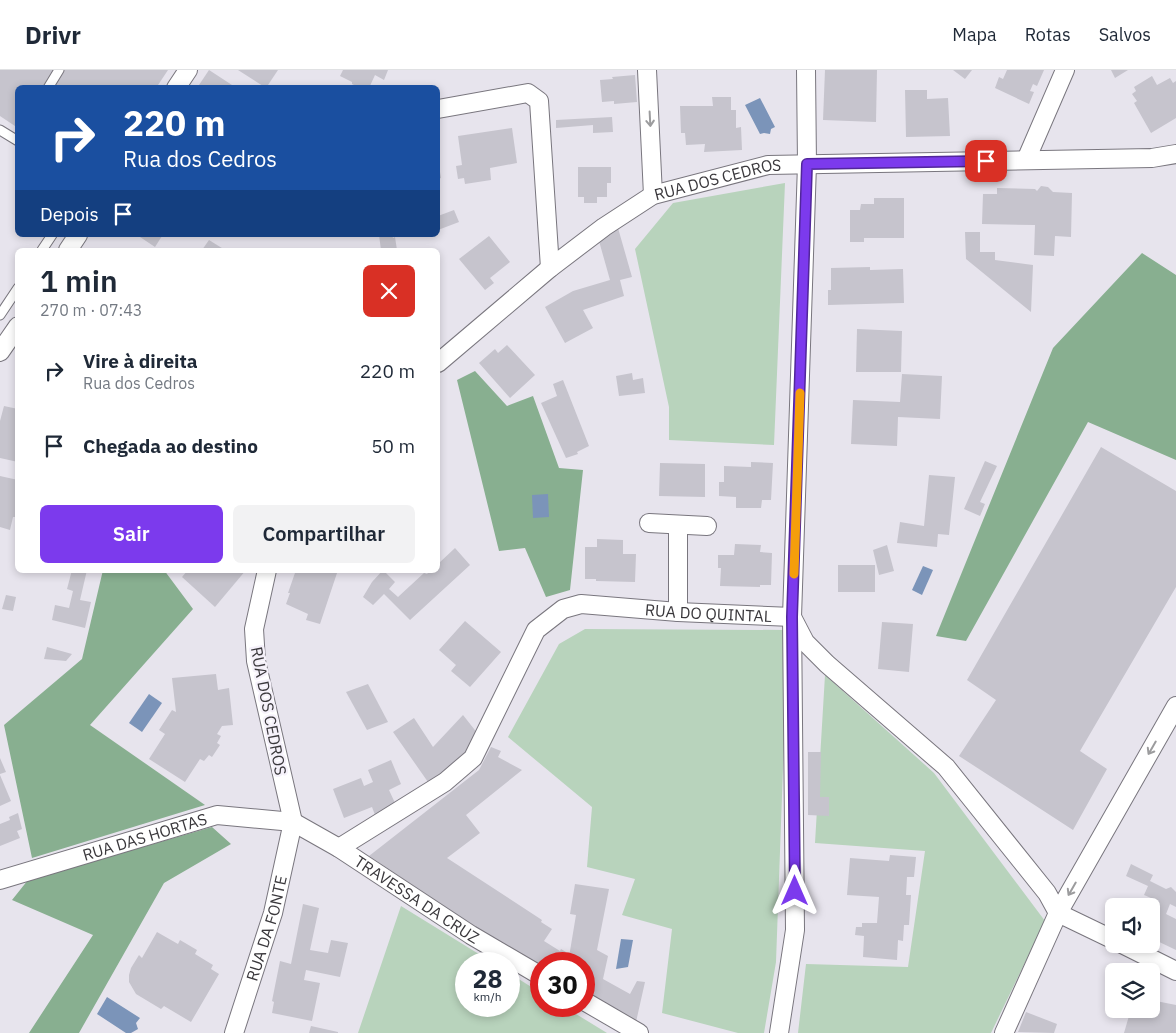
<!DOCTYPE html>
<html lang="pt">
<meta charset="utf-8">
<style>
body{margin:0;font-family:"IBM Plex Sans",sans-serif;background:#f2f2f3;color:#1f2937;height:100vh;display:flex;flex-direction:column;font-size:19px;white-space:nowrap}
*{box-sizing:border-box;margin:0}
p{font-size:16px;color:#747a83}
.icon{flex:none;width:28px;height:28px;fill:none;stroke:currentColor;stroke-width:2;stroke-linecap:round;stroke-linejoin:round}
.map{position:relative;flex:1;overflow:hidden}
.details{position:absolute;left:15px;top:178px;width:425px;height:325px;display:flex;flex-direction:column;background:#fff;border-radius:8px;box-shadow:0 2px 8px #0003}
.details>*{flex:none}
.guide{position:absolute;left:15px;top:15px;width:425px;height:152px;border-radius:8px;box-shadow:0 2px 8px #0003;background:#1a4fa0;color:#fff;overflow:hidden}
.buttons{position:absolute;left:1105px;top:828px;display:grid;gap:10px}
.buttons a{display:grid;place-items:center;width:55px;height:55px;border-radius:8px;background:#fff;box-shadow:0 2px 8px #0003;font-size:25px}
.speed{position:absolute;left:455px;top:882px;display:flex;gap:10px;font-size:25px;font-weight:700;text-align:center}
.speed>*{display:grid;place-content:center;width:65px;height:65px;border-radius:50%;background:#fff;box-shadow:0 2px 8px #0003;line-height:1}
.speed small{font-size:12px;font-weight:400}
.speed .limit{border:8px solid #d22;background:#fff;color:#111}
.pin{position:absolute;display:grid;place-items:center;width:42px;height:42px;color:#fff;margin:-21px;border-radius:10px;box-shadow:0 2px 8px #0006}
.me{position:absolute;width:55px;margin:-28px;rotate:0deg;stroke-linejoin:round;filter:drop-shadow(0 0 4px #0008)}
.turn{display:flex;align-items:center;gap:18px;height:105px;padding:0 25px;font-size:22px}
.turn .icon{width:65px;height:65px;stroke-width:2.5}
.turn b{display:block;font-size:35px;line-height:42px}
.then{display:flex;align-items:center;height:48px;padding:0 25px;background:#0003;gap:10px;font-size:19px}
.round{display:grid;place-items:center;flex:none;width:52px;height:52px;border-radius:8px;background:#f2f2f3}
.head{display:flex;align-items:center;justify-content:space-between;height:85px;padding:0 25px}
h1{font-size:30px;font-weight:600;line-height:38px}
.primary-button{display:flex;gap:10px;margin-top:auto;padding:10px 25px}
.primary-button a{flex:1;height:58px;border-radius:8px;background:#7c3aed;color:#fff;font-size:20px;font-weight:600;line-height:58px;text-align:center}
.primary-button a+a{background:#f2f2f3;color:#1f2937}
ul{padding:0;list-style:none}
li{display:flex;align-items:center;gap:15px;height:75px;padding:0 25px}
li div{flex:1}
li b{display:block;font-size:19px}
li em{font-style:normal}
header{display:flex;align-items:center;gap:30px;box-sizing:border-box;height:70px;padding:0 25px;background:#fff;border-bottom:1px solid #e0e1e3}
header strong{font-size:24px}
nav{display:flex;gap:28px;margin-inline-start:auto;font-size:18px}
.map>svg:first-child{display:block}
</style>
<header>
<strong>Drivr</strong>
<nav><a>Mapa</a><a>Rotas</a><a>Salvos</a></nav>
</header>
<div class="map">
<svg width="1176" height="963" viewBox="0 0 1176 963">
<rect width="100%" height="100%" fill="#e7e4ed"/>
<g fill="#b8d3bc">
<polygon points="785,113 774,375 669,370 669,337 635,179 673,133"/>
<polygon points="585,559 788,560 776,892 764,963 738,963 662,943 672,859 622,845 635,809 587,797 592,737 508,667 559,574"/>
<polygon points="825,605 934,703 1045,851 991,963 798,963 806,894 908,897 925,781 815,773"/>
<polygon points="401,836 495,894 466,894 466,936 509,936 509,903 541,923 541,936 563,936 607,963 358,963"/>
</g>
<g fill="#88af90">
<polygon points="1142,183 1176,205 1176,390 1088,352 966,571 936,566 1053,278"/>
<polygon points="475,301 507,336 533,326 559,398 583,400 570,520 546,527 525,478 499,481 457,310"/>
<polygon points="103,500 164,500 193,539 90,655 205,735 32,788 4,655 82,589"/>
<polygon points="212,757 231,774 164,813 79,963 29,963 93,865 12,830 28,810"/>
</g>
<g fill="#7b94b9">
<polygon points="760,28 775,57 771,59 770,64 764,63 760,64 745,35"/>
<polygon points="548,424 549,447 533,448 532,425"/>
<polygon points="923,496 933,500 922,525 912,520"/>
<polygon points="149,624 162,633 142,662 129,653"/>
<polygon points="621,869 633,870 628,897 616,899"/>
<polygon points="107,927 140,948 136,953 138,959 131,963 126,963 97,944"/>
</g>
<g fill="#c6c4cd">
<polygon points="0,0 168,0 156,18 18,18 18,58 0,46"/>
<polygon points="209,0 232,15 230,18 197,18"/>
<polygon points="238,0 278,0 266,18"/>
<polygon points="343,0 388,0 384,10 375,5 369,18 360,18 352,14 352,12 340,6"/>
<polygon points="825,0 877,0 876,52 823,50"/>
<polygon points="953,0 972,0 965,9"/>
<polygon points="1007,0 1044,0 1037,16 1033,14 1030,21 1034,22 1029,34 995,18 999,7 1003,9"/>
<polygon points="1111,0 1128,0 1115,8"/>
<polygon points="635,5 637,32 614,34 614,31 602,32 600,10 613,9 612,7"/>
<polygon points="1152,6 1157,15 1170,8 1173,13 1176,11 1176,48 1151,63 1134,33 1137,31 1132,24 1136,21 1134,17"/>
<polygon points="905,20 927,20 927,29 948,28 950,66 906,67"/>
<polygon points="712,27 731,27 731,40 736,40 736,58 741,57 742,80 704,82 705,74 686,75 685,63 681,63 680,36 713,36"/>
<polygon points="612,47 613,62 593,63 593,55 556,58 556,50"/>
<polygon points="512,58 517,93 490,98 491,110 465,114 464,108 458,109 456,96 462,95 458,66"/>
<polygon points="438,90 441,108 438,109"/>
<polygon points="578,97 611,97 611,113 607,113 607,127 597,127 597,133 584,133 584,127 578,127"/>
<polygon points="1041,116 1048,117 1053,122 1072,123 1071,167 1055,166 1054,186 1034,185 1035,155 982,154 983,124 997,124 997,118 1035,119 1037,121"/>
<polygon points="874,128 904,128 904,168 864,168 864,172 850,172 850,140 860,140 861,134 874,134"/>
<polygon points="454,140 459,152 438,160 438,146"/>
<polygon points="618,158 632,207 620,210 624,226 583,240 593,258 565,273 545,237 573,221 610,210 599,171"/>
<polygon points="965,162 980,162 980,182 995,182 995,190 1033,195 1031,242 966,189"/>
<polygon points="137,165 160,165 162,166 155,177"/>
<polygon points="379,165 392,165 393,168 395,167 397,180 381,180"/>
<polygon points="489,166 510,192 490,208 494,213 485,220 459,189"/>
<polygon points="209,170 225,180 202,180"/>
<polygon points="870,197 870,200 903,199 904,233 828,235 828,220 831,220 831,198"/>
<polygon points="857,259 902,261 901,302 856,302"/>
<polygon points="507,275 535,305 510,328 479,293 495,279 498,283"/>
<polygon points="632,303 633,310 643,308 645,323 619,326 616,306"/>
<polygon points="902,304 942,306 940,349 898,347 897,376 851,374 853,330 900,332"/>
<polygon points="563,310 589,376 577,382 578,384 566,388 541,333 557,326 553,314"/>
<polygon points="4,336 18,339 18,392 0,388 0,351"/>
<polygon points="1101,377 1176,421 1176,517 1080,681 1107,699 1073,760 959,686 996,630 967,610"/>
<polygon points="985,391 997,396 980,432 985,434 980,446 964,439"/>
<polygon points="751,392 773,393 771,430 762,430 761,438 736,438 736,427 719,426 719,412 724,412 724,396 751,397"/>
<polygon points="660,393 705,394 705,427 659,426"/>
<polygon points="929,405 955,407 949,465 938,464 937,477 897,473 900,452 924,456"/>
<polygon points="0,406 18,410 18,440 16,447 13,447 10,460 0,457"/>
<polygon points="597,469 623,470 623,484 636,484 635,512 596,511 596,509 585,509 585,477 597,477"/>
<polygon points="735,474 761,475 760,482 772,483 771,515 760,515 760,517 720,516 721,498 718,498 718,485 734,485"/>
<polygon points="887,475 894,501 879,505 873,480"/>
<polygon points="455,478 470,495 410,550 384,524 373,535 363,527 372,512 383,500 395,512 389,519 398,527 424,503 427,504 431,500 438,500 438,494"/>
<rect x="838" y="495" width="37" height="27"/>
<polygon points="72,500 87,500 80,530 91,532 85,558 52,550 55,535 69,538 73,521 67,519"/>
<polygon points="188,500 246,500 215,537 182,507"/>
<polygon points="296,500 338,500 320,554 306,550 308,544 286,534 290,523 288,523"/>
<polygon points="6,525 16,527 13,541 2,539"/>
<polygon points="465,551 501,582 470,617 451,601 456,595 439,580"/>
<polygon points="882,552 913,554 909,602 878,599"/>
<polygon points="47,577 72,584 66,591 44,589"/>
<polygon points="216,604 218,620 229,618 233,655 222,656 217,664 221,666 217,673 220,675 212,687 209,685 204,691 200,689 185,712 149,689 165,664 159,660 172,640 176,642 172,608"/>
<polygon points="368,614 388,652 367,660 346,622"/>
<polygon points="463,645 478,664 464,688 428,712 393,662 414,648 433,677"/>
<polygon points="491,677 501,681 498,687 522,700 466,745 480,763 447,788 542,850 541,852 552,859 544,871 560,881 561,879 566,882 565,884 569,887 576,845 570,844 575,814 609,819 597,880 608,886 603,909 630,924 637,911 645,912 636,952 584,923 584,894 541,894 541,899 519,886 369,786 479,700"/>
<polygon points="808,682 821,682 820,727 829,727 829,746 808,745"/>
<polygon points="0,688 6,702 0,704"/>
<polygon points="391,690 401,714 389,720 395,733 375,745 372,737 344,748 333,719 361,708 364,716 373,712 368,700"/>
<polygon points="0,705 11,731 0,736"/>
<polygon points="18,743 22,759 17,761 20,768 0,776 0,754 10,750 9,747"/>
<polygon points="890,785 916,787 914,807 907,807 906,825 911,825 909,855 904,855 903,871 898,870 897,890 863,887 864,866 855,865 856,857 862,857 862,853 877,853 879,827 847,825 850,788 889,791"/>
<polygon points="1131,794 1153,805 1150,811 1166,819 1171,817 1176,822 1176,837 1170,834 1166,844 1176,849 1176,880 1151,868 1151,836 1147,836 1151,828 1144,825 1148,816 1126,806"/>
<polygon points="303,834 319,838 310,880 328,883 331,870 348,873 340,907 306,900 304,910 320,913 312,951 272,943 274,932 272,931 280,891 291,894"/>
<polygon points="157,862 178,874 180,870 197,880 195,884 213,895 211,899 219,904 191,952 164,936 161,939 136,924 129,912 129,905 131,898 139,885 142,888"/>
<polygon points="1151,930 1176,935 1176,963 1124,963 1131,939 1151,939"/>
<polygon points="1026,942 1057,954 1054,963 1018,962"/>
<polygon points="311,956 338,962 338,963 309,963"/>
</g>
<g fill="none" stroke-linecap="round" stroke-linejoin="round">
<g stroke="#79767e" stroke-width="11">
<g id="service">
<polyline points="48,18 59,0"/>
<polyline points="0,60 18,71"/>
<polyline points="42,180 52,165"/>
<polyline points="0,245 18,218"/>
</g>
</g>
<g stroke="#79767e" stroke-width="20">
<g id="minor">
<polyline points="647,0 653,125"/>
<polyline points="176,18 188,0"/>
<polyline points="438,39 528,23 539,31 550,198"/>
<polyline points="1026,90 1065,0"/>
<polyline points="68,180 78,165"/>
<polyline points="0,282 18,256"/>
<path id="s1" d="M438,293L550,198L604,157L653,125L768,95L1152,88L1176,84"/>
<polyline points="649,453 707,456"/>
<polyline points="678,542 678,455"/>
<path id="s2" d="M339,778L445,712L473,688L536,560L563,539L581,534L678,542L792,547L805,572L827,594L946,697L1047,823L1058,843"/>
<path id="s3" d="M0,810L217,745L293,752L339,778L471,865L541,906"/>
<polyline points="1058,843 1114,870"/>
<polyline points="1122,874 1176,901"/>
<polyline points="584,931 639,963"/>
<path id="s4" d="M234,963L273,843L293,752L256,591L254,559L267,500"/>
<polyline points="779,963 795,860 792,547 807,94 806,0"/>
<polyline points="1004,963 1058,843 1176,636"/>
</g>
</g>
<use href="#service" stroke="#fff" stroke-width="9"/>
<use href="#minor" stroke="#fff" stroke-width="18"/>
</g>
<defs><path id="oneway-shaft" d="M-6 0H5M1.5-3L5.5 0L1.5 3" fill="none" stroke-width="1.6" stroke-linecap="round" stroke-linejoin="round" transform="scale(1.25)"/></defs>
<g stroke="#9c9c9e">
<use href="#oneway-shaft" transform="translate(650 49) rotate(87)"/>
<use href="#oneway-shaft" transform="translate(1152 678) rotate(120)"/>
<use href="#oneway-shaft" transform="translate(1072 819) rotate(120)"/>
</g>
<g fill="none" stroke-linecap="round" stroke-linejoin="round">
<g stroke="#51269a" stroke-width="12">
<polyline id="route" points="795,821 792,547 807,94 986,91"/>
</g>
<use href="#route" stroke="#7c3aed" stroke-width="9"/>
<polyline stroke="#f59e0b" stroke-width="9" points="794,504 800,323"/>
</g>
<g text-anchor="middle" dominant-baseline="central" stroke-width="4.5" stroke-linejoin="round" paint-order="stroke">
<g font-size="16" fill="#3a383c" stroke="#f5f1fa">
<text stroke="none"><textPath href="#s1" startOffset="340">RUA DOS CEDROS</textPath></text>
<text stroke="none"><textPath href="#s2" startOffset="485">RUA DO QUINTAL</textPath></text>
<text transform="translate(269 641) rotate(79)">RUA DOS CEDROS</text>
<text stroke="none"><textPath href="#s3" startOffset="151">RUA DAS HORTAS</textPath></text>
<text stroke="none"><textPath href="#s3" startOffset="449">TRAVESSA DA CRUZ</textPath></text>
<text stroke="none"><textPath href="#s4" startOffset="110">RUA DA FONTE</textPath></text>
</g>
</g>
</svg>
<div class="buttons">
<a><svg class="icon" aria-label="sound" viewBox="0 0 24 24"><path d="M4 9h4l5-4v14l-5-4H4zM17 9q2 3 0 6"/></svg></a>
<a><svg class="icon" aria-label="layers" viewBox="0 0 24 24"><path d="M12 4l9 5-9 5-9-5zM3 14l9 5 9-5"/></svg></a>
</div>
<div class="speed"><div>28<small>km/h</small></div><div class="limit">30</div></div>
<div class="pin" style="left:986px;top:91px;background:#d93025"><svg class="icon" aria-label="arrive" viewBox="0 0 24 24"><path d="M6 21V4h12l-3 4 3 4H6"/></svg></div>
<svg class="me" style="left:795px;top:821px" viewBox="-20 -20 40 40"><path d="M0-17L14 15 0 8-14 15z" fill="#7c3aed" stroke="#fff" stroke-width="4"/></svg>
<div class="guide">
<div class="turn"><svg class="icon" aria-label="right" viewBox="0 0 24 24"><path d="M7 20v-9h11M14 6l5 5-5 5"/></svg><div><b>220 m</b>Rua dos Cedros</div></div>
<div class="then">Depois<svg class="icon" aria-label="arrive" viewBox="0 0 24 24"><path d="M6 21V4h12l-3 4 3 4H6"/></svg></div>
</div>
<section class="details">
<div class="head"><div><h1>1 min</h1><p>270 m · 07:43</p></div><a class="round" style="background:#d93025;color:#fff"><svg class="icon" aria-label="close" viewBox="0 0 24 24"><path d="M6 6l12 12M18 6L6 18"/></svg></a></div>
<ul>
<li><svg class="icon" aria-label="right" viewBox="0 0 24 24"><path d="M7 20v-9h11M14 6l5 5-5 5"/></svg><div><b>Vire à direita</b><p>Rua dos Cedros</p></div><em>220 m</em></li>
<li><svg class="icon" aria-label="arrive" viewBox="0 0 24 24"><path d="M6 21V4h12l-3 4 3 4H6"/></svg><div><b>Chegada ao destino</b></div><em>50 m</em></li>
</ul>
<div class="primary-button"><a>Sair</a><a>Compartilhar</a></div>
</section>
</div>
